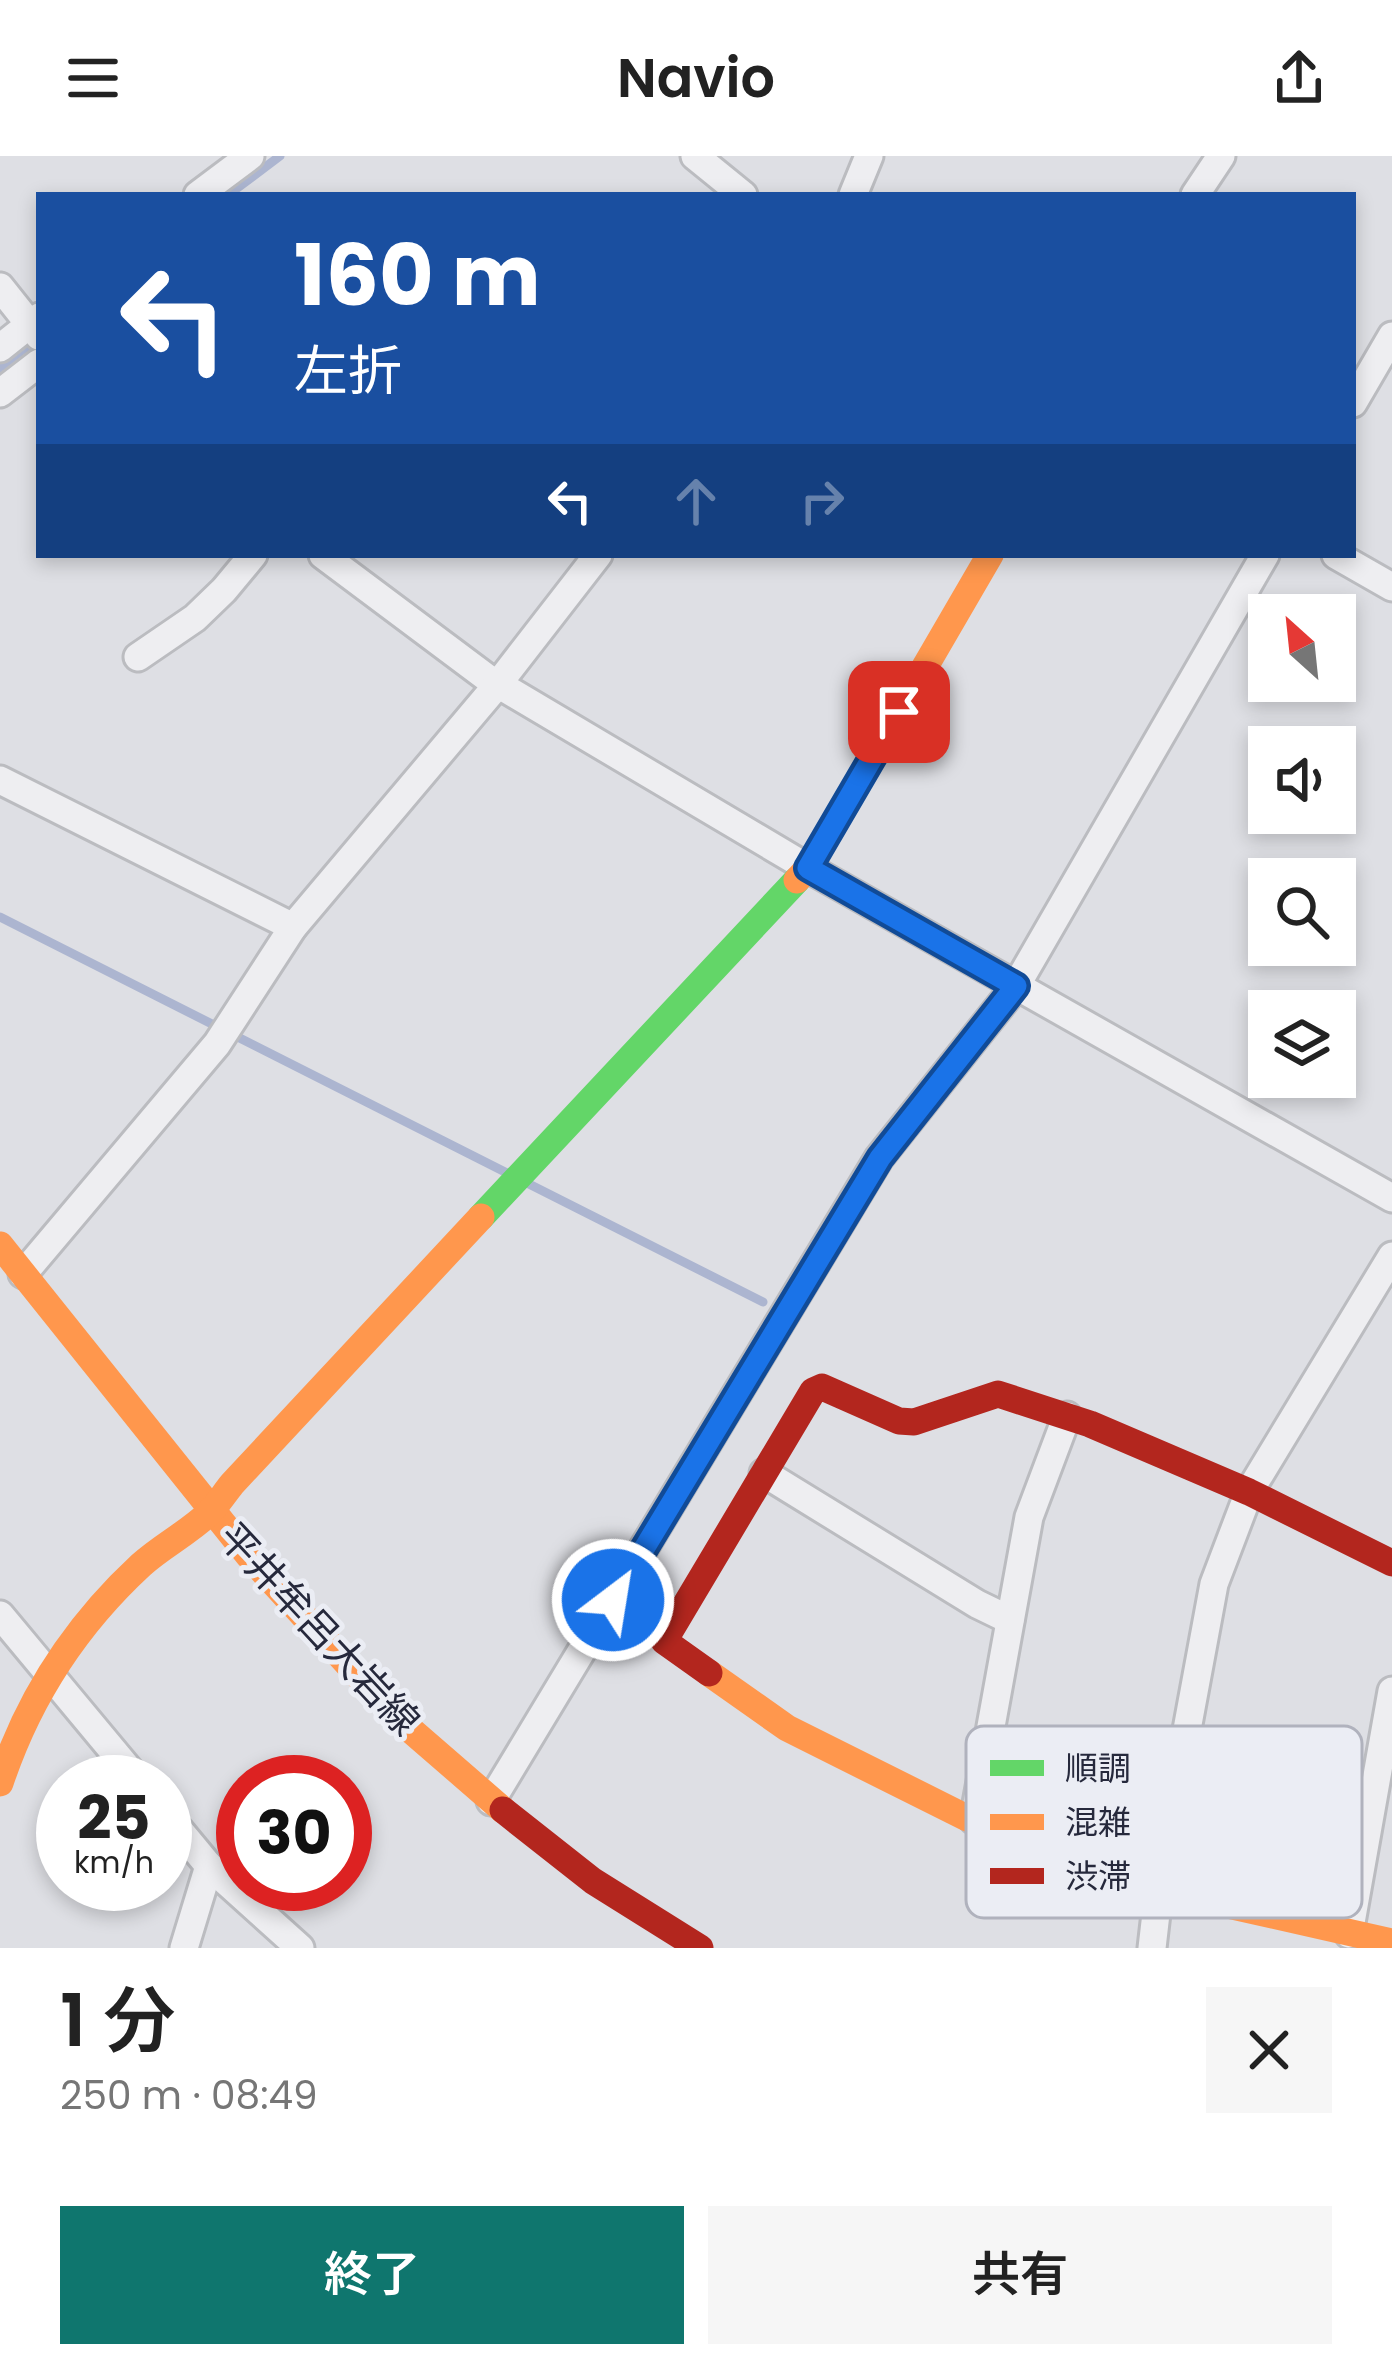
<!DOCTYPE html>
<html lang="ja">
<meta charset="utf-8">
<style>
body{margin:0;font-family:Poppins,"Noto Sans JP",sans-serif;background:#f6f6f6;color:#222;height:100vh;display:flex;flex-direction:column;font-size:45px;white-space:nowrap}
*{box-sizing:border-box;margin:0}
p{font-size:39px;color:#767676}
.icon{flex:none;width:66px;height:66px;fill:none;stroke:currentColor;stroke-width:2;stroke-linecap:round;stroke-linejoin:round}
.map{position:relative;height:1792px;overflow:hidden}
.sheet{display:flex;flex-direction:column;background:#fff;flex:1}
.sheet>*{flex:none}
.hud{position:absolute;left:36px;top:36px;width:1320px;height:366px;border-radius:0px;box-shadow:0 6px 18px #0003;background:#1a4fa0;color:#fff;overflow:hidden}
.needle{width:78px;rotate:333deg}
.tools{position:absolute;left:1248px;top:438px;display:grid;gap:24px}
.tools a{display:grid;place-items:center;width:108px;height:108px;border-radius:0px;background:#fff;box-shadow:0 6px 18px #0003;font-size:60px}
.speed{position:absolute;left:36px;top:1599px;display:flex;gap:24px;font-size:60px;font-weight:700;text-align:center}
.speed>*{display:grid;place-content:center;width:156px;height:156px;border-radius:50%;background:#fff;box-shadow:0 6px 18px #0003;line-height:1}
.speed small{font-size:30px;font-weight:400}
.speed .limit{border:18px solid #d22;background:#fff;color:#111}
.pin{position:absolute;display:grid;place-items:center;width:102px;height:102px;color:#fff;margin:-51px;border-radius:24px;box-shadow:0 6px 18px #0006}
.me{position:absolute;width:132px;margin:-66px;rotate:31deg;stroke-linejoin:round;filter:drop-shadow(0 0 9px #0008)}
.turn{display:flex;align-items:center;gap:42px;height:252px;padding:0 60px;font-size:54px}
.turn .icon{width:156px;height:156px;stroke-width:2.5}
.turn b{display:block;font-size:84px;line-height:102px}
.lanes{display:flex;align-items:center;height:114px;padding:0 60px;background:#0003;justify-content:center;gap:60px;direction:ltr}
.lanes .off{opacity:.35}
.round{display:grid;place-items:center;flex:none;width:126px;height:126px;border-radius:0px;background:#f6f6f6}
.overview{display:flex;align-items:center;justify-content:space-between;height:204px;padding:0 60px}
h1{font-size:72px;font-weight:600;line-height:90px}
.cta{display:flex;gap:24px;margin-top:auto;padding:24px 60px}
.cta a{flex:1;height:138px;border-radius:0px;background:#0f766e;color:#fff;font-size:48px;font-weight:600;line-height:138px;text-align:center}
.cta a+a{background:#f6f6f6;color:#222}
header{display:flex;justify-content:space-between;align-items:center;height:156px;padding:0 60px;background:#fff;font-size:54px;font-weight:600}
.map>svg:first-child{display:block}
</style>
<header><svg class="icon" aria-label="menu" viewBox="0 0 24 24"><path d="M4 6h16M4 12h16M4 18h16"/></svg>Navio<svg class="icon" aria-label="share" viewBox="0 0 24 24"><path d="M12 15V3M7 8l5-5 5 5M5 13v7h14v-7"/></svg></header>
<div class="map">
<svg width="1392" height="1792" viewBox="0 0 1392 1792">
<rect width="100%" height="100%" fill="#dedfe4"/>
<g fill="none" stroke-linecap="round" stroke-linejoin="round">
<g stroke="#acb5d0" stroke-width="9">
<polyline points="228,39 280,0"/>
<polyline points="0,212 39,183"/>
<polyline points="0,761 507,1017"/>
<polyline points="527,1027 763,1146"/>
</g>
<g stroke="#bbbcc0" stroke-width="33">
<g id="street">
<polyline points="695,0 743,39"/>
<polyline points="198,39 250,0"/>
<polyline points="853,39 869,0"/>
<polyline points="1195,39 1221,0"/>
<polyline points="0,131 39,180"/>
<polyline points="0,192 39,161"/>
<polyline points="0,237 39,207"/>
<polyline points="1353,247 1392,180"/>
<polyline points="323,399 486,521 808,712 1392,1042"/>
<polyline points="1336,399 1392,431"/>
<polyline points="138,501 195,462 224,434 253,399"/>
<polyline points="0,624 293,771"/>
<polyline points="23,1118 217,888 293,771 498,528 598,399"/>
<polyline points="764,1317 977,1448 1010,1464"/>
<polyline points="0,1459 139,1626"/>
<polyline points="491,1645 879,1002 1016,830 1265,399"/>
<polyline points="165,1657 209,1710 300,1792"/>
<polyline points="974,1664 1029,1361 1067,1260"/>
<polyline points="1349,1778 1392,1535"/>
<polyline points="184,1792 209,1710"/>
<polyline points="1152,1792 1161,1714 1214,1428 1249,1336 1392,1100"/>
</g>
</g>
<use href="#street" stroke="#eeeef1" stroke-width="27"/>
<polyline stroke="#63d668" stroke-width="27" points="481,1061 797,724"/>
<g stroke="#ff974d" stroke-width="27">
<polyline points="797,724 808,712 990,399"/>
<polyline points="0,1089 249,1400 398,1563 503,1654"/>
<polyline points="709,1517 787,1572 965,1661 1161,1734 1392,1786"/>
<path d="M0,1627C28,1543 76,1469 141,1409C162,1390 188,1377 209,1357C217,1349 224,1338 232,1328L481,1061"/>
</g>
<g stroke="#b3261e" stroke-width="27">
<polyline points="709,1517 664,1485 813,1235 822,1231 899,1265 914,1266 998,1238 1090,1268 1249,1336 1392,1407"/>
<polyline points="503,1654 593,1725 700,1792"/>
</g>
</g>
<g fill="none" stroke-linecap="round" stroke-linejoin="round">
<g stroke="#114b97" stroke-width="30">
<polyline id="route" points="613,1444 880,1002 1016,830 808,712 899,556"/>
</g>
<use href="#route" stroke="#1a73e8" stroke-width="21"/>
</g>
<g text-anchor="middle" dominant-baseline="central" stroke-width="10" stroke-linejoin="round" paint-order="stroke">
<g font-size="39" fill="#26293c" stroke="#ebedf4">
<text transform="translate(319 1473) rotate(47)">平井牟呂大岩線</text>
</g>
</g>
<rect x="966" y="1570" width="396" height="192" rx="18" fill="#ebedf4" stroke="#b0b2bd" stroke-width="3"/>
<rect x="990" y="1604" width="54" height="16" fill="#63d668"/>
<rect x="990" y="1658" width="54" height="16" fill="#ff974d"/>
<rect x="990" y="1712" width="54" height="16" fill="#b3261e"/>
<g font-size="33" fill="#26293c">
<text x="1065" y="1624">順調</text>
<text x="1065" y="1678">混雑</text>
<text x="1065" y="1732">渋滞</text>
</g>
</svg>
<div class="tools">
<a><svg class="needle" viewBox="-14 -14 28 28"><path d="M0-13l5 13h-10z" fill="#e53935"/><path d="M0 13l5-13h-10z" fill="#767676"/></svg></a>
<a><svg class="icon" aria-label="sound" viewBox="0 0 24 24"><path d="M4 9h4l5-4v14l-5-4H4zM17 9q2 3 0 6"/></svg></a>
<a><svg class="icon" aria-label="search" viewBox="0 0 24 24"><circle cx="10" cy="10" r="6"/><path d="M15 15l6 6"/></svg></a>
<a><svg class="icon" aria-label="layers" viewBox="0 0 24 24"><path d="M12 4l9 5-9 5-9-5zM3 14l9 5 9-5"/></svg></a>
</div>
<div class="speed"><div>25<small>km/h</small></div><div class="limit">30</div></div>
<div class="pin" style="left:899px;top:556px;background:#d93025"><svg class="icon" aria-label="arrive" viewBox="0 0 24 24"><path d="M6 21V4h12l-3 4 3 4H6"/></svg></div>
<svg class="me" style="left:613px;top:1444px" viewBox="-20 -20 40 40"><circle r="17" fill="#1a73e8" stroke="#fff" stroke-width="3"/><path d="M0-11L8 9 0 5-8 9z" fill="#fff"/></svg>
<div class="hud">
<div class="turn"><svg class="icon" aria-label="left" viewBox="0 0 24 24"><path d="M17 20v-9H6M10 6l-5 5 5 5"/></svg><div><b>160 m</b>左折</div></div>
<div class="lanes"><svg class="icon" aria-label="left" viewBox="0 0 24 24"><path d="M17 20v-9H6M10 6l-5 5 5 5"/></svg><svg class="icon off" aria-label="ahead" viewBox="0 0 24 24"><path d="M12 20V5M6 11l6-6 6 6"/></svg><svg class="icon off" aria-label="right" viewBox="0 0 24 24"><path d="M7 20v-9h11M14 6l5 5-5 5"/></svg></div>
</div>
</div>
<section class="sheet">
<div class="overview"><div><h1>1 分</h1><p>250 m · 08:49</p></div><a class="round"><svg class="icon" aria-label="close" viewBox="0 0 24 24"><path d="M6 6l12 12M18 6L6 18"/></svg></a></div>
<div class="cta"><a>終了</a><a>共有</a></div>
</section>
